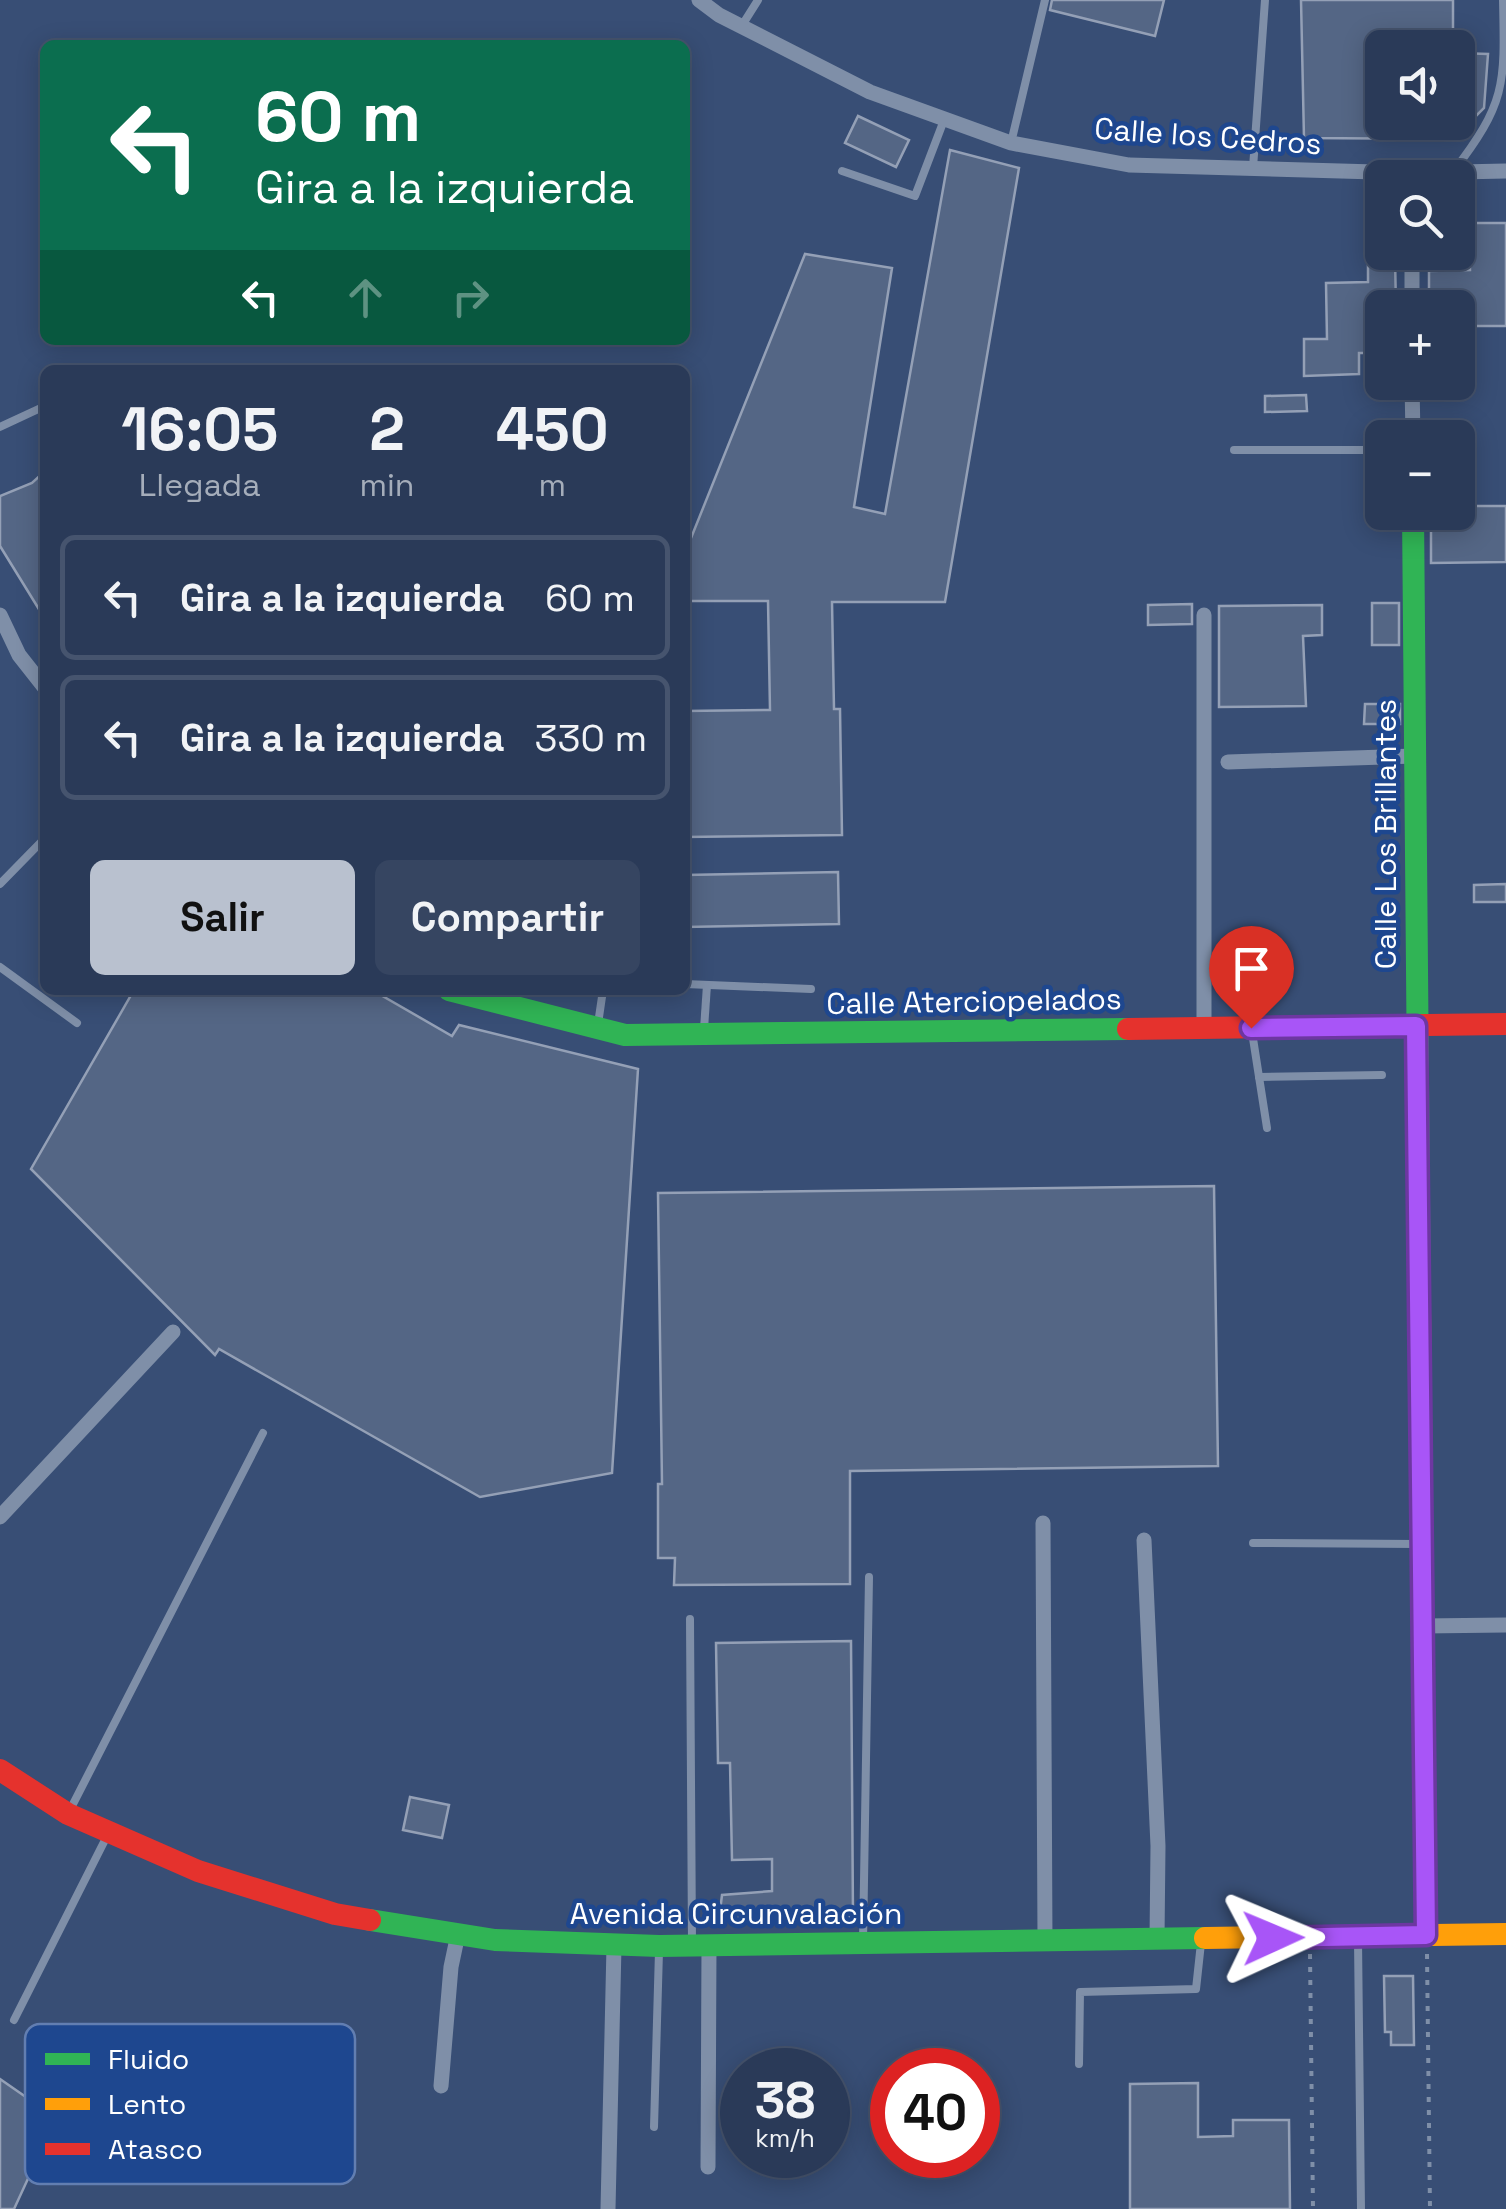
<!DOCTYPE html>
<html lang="es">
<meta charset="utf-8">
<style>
body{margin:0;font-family:"Space Grotesk",sans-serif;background:#364561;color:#f1f3f6;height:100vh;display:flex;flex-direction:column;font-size:38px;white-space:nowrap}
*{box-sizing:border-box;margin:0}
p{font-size:32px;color:#a5adba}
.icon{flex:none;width:55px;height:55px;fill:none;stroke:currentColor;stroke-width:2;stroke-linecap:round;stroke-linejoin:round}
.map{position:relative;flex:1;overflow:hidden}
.sheet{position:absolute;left:40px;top:365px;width:650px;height:630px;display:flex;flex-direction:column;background:#2a3a58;border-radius:15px;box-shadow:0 5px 25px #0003,0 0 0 2px #46546e}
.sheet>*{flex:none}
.top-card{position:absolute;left:40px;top:40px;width:650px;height:305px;border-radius:15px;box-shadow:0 5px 25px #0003,0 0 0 2px #46546e;background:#0b6e4f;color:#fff;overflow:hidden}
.fabs{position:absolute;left:1365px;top:30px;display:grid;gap:20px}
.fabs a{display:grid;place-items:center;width:110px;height:110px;border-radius:15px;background:#2a3a58;box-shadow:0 5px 25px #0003,0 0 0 2px #46546e;font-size:50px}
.speed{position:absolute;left:720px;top:2048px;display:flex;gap:20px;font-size:50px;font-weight:700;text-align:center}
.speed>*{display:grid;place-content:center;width:130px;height:130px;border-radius:50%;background:#2a3a58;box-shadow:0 5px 25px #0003,0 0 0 2px #46546e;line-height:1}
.speed small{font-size:25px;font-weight:400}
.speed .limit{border:15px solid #d22;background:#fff;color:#111}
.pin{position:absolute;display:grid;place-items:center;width:85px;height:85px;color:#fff;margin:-102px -42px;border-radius:50% 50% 50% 0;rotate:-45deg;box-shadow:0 0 10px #0007}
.pin .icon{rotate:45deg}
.me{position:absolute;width:110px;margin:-55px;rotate:89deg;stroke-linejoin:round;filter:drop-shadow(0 0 8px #0008)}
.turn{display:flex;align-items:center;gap:35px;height:210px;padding:0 50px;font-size:45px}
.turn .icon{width:130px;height:130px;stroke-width:2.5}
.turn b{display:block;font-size:70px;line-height:85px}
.lanes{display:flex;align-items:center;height:95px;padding:0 50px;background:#0003;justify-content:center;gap:50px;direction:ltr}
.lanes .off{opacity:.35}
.eta{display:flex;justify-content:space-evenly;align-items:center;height:170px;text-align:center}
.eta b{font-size:60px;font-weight:700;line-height:70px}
.action{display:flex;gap:20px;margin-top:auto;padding:20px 50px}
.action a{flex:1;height:115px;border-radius:15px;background:#b9c1cf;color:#111;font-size:40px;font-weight:700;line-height:115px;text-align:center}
.action a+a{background:#364561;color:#f1f3f6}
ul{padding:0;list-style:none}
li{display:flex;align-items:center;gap:30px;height:125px;margin:0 20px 15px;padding:0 30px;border:5px solid #46546e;border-radius:15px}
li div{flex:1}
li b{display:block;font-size:38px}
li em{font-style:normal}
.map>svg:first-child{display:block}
</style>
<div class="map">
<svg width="1506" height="2209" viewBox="0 0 1506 2209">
<rect width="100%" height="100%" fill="#384e75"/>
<g fill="#546685" stroke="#94a0b6" stroke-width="2.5">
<polygon points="1052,0 1164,0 1155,36 1050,10"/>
<polygon points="1301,0 1453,0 1453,48 1382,48 1382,122 1458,122 1458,53 1488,54 1484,108 1453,139 1304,138"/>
<polygon points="858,116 909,140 896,167 845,143"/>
<polygon points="950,150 1019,168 945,602 832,602 834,709 840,709 842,835 685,837 685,711 770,710 768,601 685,601 685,553 805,254 892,268 854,507 885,514"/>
<polygon points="1469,223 1506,223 1506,326 1470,326 1470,307 1429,307 1429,271 1470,270"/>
<polygon points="1368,257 1395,257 1396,308 1382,308 1382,353 1359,353 1359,374 1304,376 1304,339 1327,339 1326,283 1368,282"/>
<polygon points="1306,395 1307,411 1265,412 1265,396"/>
<polygon points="45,471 45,619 0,546 0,496 32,483"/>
<polygon points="1458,506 1506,506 1506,562 1431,563 1431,512 1458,512"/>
<rect x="1372" y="603" width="27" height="42"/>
<polygon points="1192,604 1192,624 1148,625 1148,605"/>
<polygon points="1322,605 1322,635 1303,636 1306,706 1219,707 1219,606"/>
<polygon points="1365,704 1400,704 1400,724 1364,724"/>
<polygon points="838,872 839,924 685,927 685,875"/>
<polygon points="1506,884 1506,902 1474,902 1474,885"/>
<polygon points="134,990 372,990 452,1036 459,1025 638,1069 612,1473 480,1497 219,1349 215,1355 31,1169"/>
<polygon points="1214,1186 1218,1466 850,1471 850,1584 674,1585 675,1558 658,1558 658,1484 662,1484 658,1193"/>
<polygon points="851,1641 853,1917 719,1919 722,1895 772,1891 772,1859 732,1860 730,1763 718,1763 716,1643"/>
<polygon points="410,1797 449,1805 442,1838 403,1830"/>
<polygon points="1384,1976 1413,1976 1414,2045 1391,2045 1391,2032 1385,2032"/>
<polygon points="0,2079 56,2118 14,2209 0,2209"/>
<polygon points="1198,2083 1198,2137 1233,2136 1233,2120 1289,2120 1290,2209 1130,2209 1130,2084"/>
</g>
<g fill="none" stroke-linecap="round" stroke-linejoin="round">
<g stroke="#7f8fa8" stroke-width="4" stroke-dasharray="5 8" stroke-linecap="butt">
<polyline points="1310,1954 1313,2209"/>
<polyline points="1427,1954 1430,2209"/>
</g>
<g stroke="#7f8fa8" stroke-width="8">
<polyline points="741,27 758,0"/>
<polyline points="1011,143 1045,0"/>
<polyline points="1253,168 1265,0"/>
<polyline points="842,171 915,196 944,120"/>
<path d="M1453,172C1506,103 1505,85 1503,0"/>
<polyline points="0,427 45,406"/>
<polyline points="1234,450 1382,450"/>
<polyline points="0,884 45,838"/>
<polyline points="0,967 77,1023"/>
<polyline points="685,984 811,989"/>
<polyline points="598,1024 603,990"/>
<polyline points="704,1029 707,985"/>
<polyline points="1252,1032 1267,1128"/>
<polyline points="1259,1077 1382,1075"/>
<polyline points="1253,1543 1417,1544"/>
<polyline points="690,1619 692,1944"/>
<polyline points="70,1810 263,1433"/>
<polyline points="1358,1939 1361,2209"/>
<polyline points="863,1942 869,1577"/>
<polyline points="14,2020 107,1836"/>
<polyline points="1079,2064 1080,1992 1196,1989 1201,1943"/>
<polyline points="654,2127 659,1951"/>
</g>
<g stroke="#7f8fa8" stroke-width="15">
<polyline points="699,0 719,15 870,92 1011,143 1129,165 1411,173 1506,171"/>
<polyline points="1412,252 1412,308"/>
<polyline points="1412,382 1413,438"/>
<polyline points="0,615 19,655 45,688"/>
<polyline points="1228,762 1414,756"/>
<polyline points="1204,1028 1204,615"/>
<polyline points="0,1517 173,1332"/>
<polyline points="1043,1523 1045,1941"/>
<polyline points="1144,1540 1158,1846 1157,1939"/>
<polyline points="1423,1626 1506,1625"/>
<polyline points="441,2086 451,1967 458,1934"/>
<polyline points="708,2167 709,1946"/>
<polyline points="608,2209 614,1946"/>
</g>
<g stroke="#30b455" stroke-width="22">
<polyline points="1413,512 1420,1310"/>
<polyline points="449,990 625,1035 1128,1029"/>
<polyline points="370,1920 495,1940 659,1946 1205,1938"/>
</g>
<g stroke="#ff9f0a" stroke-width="22">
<polyline points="1420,1310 1426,1935"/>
<polyline points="1205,1938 1506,1934"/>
</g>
<g stroke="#e5322d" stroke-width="22">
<polyline points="1128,1029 1506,1024"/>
<polyline points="0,1770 68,1814 198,1871 335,1914 370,1920"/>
</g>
</g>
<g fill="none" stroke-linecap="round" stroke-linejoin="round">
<g stroke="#6d37a1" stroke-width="25">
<polyline id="route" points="1251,1028 1416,1026 1426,1935 1273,1938"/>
</g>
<use href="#route" stroke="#a855f7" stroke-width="18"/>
</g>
<g text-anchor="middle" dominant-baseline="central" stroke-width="9" stroke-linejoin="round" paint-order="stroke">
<g font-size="30" fill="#fff" stroke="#1e478f">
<text transform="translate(1208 136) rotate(4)">Calle los Cedros</text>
<text transform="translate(1385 834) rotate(-90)">Calle Los Brillantes</text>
<text transform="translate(974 1001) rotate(-1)">Calle Aterciopelados</text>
<text x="736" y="1913">Avenida Circunvalación</text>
</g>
</g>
<rect x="25" y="2024" width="330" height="160" rx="15" fill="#1e478f" stroke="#627eb1" stroke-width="2.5"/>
<rect x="45" y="2053" width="45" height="12" fill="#30b455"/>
<rect x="45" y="2098" width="45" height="12" fill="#ff9f0a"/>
<rect x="45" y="2143" width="45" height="12" fill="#e5322d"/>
<g font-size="28" fill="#fff">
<text x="108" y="2069">Fluido</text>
<text x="108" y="2114">Lento</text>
<text x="108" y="2159">Atasco</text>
</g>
</svg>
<div class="fabs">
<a><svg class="icon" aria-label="sound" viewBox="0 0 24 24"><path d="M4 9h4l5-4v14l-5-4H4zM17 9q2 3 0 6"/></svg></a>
<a><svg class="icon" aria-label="search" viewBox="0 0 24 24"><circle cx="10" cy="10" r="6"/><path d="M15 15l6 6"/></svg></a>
<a>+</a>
<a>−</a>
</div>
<div class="speed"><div>38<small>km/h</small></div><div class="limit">40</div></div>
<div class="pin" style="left:1251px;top:1028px;background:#d93025"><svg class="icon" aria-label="arrive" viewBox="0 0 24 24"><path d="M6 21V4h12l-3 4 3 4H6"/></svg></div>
<svg class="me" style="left:1273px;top:1938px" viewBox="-20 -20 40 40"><path d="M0-17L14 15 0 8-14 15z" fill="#a855f7" stroke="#fff" stroke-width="4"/></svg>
<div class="top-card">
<div class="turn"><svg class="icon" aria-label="left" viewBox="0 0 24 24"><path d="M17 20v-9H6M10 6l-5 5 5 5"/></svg><div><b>60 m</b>Gira a la izquierda</div></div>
<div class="lanes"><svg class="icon" aria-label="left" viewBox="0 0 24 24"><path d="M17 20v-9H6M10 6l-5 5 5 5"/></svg><svg class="icon off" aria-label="ahead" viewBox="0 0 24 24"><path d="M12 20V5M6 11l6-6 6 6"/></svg><svg class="icon off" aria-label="right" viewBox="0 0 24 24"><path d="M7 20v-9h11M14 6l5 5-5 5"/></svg></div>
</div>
<section class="sheet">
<div class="eta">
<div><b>16:05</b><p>Llegada</p></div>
<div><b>2</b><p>min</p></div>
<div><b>450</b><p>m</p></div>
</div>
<ul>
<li><svg class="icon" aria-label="left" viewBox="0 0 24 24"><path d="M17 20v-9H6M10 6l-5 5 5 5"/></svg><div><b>Gira a la izquierda</b></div><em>60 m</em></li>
<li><svg class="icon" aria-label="left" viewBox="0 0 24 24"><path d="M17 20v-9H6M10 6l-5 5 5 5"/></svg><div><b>Gira a la izquierda</b></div><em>330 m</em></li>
</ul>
<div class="action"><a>Salir</a><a>Compartir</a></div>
</section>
</div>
